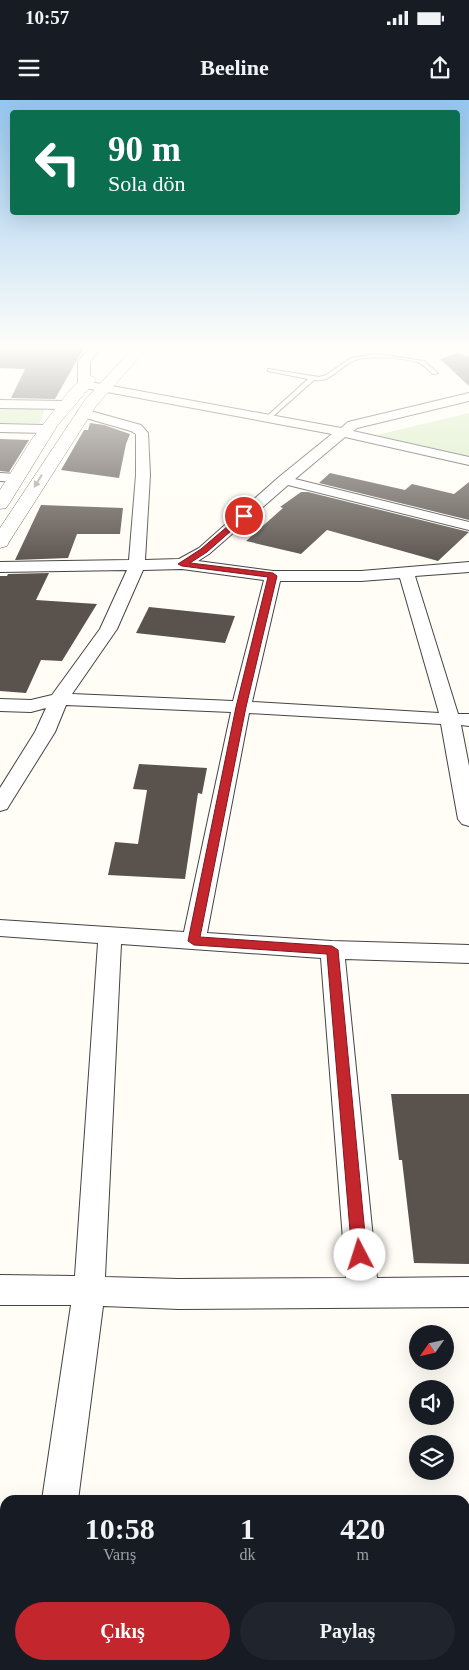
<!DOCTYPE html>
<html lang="tr">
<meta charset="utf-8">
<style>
body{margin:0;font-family:Georgia,serif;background:#20242c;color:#f1f3f6;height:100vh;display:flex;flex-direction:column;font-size:19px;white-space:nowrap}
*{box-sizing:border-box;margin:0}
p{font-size:16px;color:#9ea1a6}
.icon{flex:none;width:28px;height:28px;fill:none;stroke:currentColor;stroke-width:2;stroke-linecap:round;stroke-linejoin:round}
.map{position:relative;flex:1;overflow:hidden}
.details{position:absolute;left:0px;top:1395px;width:470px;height:175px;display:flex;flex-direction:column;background:#171b24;border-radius:15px 15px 0 0;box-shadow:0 5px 20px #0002}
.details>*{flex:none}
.banner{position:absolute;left:10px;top:10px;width:450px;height:105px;border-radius:5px;box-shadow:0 5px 20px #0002;background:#0b6e4f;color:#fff;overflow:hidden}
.needle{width:32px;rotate:236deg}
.fabs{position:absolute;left:409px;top:1225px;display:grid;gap:10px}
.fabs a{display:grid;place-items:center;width:45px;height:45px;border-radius:50%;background:#171b24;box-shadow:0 5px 20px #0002;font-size:25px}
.pin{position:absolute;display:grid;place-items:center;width:42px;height:42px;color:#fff;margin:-21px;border:2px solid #fff;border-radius:50%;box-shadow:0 1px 5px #0007}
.me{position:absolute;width:55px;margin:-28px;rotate:355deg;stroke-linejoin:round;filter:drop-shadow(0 0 4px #0008)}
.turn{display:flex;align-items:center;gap:18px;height:105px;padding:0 15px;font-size:22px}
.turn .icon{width:65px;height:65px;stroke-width:2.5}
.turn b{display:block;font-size:35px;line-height:42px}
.eta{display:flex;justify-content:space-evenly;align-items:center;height:85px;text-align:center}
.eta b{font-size:30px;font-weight:700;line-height:35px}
.action{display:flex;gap:10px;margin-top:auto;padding:10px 15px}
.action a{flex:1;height:58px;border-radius:30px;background:#c4262e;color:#fff;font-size:20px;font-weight:700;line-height:58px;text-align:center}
.action a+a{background:#20242c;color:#f1f3f6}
.status{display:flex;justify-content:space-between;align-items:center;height:35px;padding:0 25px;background:#171b24;direction:ltr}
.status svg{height:14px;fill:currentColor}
header{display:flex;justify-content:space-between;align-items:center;height:65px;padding:0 15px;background:#171b24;font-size:22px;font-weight:700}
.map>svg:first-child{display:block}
</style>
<div class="status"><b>10:57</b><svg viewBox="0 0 49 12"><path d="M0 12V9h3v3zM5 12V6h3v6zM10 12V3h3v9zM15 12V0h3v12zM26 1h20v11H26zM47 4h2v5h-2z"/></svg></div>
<header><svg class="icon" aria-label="menu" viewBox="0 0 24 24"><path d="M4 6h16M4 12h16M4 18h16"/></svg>Beeline<svg class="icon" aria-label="share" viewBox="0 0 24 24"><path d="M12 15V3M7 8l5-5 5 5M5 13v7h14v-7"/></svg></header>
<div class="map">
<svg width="469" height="1570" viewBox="0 0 469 1570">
<rect width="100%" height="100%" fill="#fffdf5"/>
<g fill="#d5ebbd">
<polygon points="0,307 45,307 40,323 0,323"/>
<polygon points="469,313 469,358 377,335"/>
</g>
<g fill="#5a524d">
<polygon points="0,246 85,246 55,299 11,298 25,269 0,268"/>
<polygon points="458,253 469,257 469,286 440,259"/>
<polygon points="90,323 104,325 130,334 126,344 119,378 61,370 84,330 88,330"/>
<polygon points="0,339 29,340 9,372 0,371"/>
<polygon points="330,373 405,390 412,384 454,394 469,382 469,420 319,383"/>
<polygon points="301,392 308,392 469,432 438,461 327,430 301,454 246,441 283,408 280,407"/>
<polygon points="41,405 123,408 120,434 77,434 68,458 15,460"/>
<polygon points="49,473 36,500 97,504 62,561 41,560 26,593 0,591 0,476 7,476 8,474"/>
<polygon points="149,507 235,516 225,543 136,533"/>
<polygon points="139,664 207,668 202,694 198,693 185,779 108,775 115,742 138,744 147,690 133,689"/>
<polygon points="391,994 469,994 469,1164 414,1163 402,1060 399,1060"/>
</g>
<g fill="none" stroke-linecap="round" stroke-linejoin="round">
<g stroke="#444" stroke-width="2">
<path id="service" d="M375,254L424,261L438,273L433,274C428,270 423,264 417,262C404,258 368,255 355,260C340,266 331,283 314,280L270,319L265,318L308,279L268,271V269L319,277L326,275L351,258Z"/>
</g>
<g stroke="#444" stroke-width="2">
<g id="minor">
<path d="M90,246H101L90,262V282L341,328L348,322L469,293V301L357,328L353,331L469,357V365L345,337L295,379L469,422V430L288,385L209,454L198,461L273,471H361L469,462V472L415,476L458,614H469V626L461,625L469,666V726L462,724L458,719L441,624L249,613L207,833L332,841L469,845V863L345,859L377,1178L469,1177V1207L179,1209L103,1206L78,1400H42L71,1205H0V1175L75,1176L98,843L0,836V820L184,832L231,612L66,605L55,632L10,704L7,709L0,711V688L35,632L46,608L31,612L0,611V599L31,600L52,595L100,529L127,470L0,472V462L129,460L136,375V334L131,331L79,316L77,313L79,310L83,309L141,325L148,333L150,375L145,460L179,459L199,448L279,377L332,334L80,287L78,284V262ZM182,469L264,480L233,601L72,594L117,529L143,470ZM400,478L439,613L252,602L280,481H361ZM121,844L321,858L346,1178L179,1179L105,1177Z"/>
<polygon points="0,300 65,301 71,305 65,309 0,308"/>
<polygon points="0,324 46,325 52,329 46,333 0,332"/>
<polygon points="0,373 16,374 23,378 16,382 0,381"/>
<polygon points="18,1565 56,1565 57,1570 17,1570"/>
</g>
</g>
<g stroke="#444" stroke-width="1">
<g id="tertiary">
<polygon points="135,246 149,246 96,306 9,442 7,446 0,448 0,428 85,300"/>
<polygon points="89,276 94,277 96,280 57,326 9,404 6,408 0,409 0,390 32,339 70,290 84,277"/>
</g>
</g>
<use href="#service" fill="#fff" fill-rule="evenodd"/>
<use href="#minor" fill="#fff" fill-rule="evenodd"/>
<use href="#tertiary" fill="#fff" fill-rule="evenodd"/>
</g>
<defs><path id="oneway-solid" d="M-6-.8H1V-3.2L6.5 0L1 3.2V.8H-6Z" transform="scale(1.25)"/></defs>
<use fill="#a0a0a0" href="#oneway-solid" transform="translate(38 381) rotate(122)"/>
<linearGradient id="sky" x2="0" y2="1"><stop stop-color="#95c6ee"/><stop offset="0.53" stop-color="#fffefa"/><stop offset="1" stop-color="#fffefa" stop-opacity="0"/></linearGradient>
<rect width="469" height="466" fill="url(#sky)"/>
<polygon fill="#c4262e" stroke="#7f191e" points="242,414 248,416 207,452 190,463 273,473 277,476 246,607 200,837 332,846 338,850 367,1155 365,1160 360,1162 354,1160 352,1155 327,854 194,845 188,841 236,607 268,477 182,466 178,464 201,449"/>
</svg>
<div class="fabs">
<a><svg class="needle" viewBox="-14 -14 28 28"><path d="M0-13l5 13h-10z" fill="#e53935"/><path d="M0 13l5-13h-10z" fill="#9ea1a6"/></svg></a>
<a><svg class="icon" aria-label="sound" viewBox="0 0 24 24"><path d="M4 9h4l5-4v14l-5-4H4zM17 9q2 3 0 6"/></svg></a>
<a><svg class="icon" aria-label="layers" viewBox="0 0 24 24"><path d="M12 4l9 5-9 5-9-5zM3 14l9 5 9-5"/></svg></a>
</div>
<div class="pin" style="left:244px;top:416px;background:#d93025"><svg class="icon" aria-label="arrive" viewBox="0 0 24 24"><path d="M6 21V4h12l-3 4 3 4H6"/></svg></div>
<svg class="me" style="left:360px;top:1155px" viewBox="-20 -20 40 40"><circle r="19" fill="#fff"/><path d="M0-13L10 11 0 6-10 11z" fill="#c4262e"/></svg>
<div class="banner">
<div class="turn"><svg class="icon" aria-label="left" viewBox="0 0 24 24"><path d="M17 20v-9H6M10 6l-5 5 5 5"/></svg><div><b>90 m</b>Sola dön</div></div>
</div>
<section class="details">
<div class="eta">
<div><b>10:58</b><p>Varış</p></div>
<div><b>1</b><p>dk</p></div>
<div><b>420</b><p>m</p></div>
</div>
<div class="action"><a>Çıkış</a><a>Paylaş</a></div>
</section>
</div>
